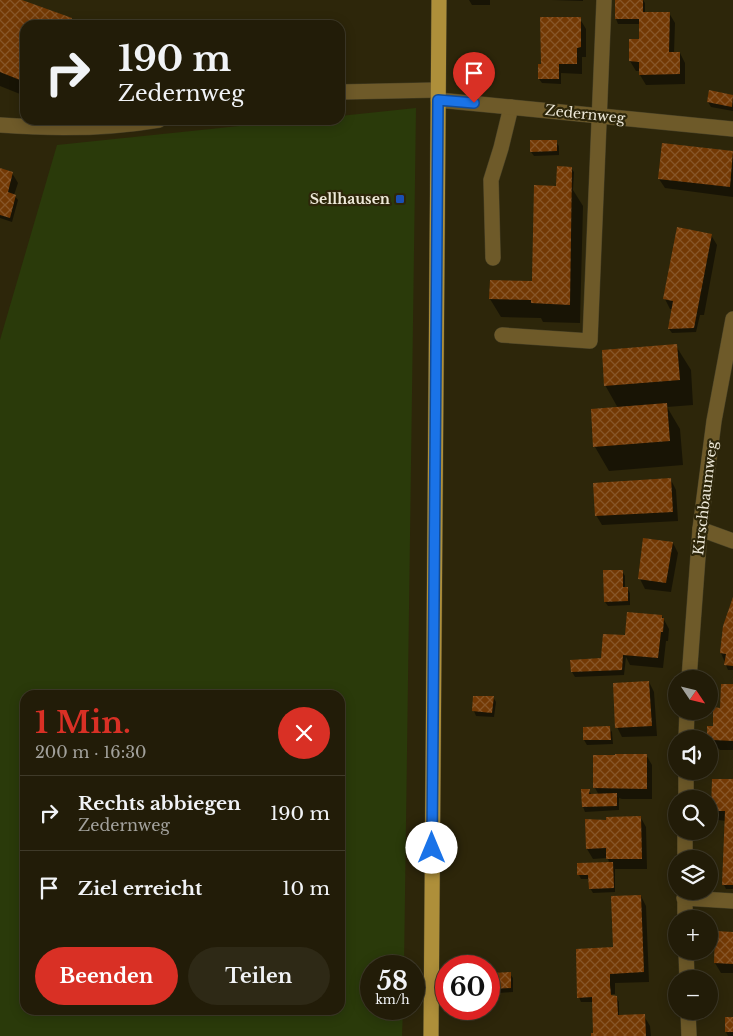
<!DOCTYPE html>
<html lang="de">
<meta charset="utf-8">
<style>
body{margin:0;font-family:"Libre Baskerville",serif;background:#2e2916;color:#f1f3f6;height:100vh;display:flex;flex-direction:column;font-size:19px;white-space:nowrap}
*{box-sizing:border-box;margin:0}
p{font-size:16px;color:#a2a19c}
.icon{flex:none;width:28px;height:28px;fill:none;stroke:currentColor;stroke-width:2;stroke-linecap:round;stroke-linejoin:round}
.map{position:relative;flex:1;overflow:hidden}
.side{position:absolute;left:20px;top:690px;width:325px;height:325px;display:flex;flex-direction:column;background:#221c08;border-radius:15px;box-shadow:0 2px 12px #0003,0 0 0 1px #3f3a29}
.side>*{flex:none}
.top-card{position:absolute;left:20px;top:20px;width:325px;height:105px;border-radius:15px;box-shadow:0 2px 12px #0003,0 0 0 1px #3f3a29;background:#221c08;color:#f1f3f6;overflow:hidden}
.needle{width:32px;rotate:125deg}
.fabs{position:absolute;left:668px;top:670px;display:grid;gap:10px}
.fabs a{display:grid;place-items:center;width:50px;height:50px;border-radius:50%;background:#221c08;box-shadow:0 2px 12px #0003,0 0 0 1px #3f3a29;font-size:25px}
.speed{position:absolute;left:360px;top:955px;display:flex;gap:10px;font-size:25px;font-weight:700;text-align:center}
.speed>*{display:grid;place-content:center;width:65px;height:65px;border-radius:50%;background:#221c08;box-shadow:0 2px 12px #0003,0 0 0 1px #3f3a29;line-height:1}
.speed small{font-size:12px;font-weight:400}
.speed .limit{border:8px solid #d22;background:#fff;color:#111}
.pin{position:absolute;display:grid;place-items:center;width:42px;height:42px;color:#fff;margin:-51px -21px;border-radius:50% 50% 50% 0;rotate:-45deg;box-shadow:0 0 5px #0007}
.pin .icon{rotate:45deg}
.me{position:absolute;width:55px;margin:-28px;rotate:0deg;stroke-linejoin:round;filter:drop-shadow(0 0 4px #0008)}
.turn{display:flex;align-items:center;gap:18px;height:105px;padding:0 15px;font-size:22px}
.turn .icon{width:65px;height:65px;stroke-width:2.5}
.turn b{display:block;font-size:35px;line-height:42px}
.round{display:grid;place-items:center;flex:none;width:52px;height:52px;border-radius:26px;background:#2e2916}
.head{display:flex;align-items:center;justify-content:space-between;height:85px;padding:0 15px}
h1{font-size:30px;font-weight:700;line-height:38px;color:#d93025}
.button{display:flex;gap:10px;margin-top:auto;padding:10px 15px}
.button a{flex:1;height:58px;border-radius:30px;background:#d93025;color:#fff;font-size:20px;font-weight:700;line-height:58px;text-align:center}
.button a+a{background:#2e2916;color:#f1f3f6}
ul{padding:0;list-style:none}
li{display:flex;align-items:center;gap:15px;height:75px;padding:0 15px;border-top:1px solid #3f3a29}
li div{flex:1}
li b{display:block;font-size:19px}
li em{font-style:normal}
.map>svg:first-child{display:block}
</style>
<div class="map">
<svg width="733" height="1036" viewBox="0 0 733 1036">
<defs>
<pattern id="building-cross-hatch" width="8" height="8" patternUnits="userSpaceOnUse" patternTransform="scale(1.25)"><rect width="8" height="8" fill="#733904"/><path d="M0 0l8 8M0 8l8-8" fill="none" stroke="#875628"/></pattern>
</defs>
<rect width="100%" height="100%" fill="#2d260a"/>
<path fill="#2a3a0a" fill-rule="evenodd" d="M416,108L404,966H371V1009H403L402,1036H0V340L57,145L298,120H340V116ZM25,695H340V1010H25Z"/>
<g fill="#0007">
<polygon points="0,0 19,0 71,19 74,25 25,25 25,96 0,86"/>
<polygon points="469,0 490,0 490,5 472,5"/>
<polygon points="552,0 583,0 583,1"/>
<polygon points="616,0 643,0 645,3 645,13 669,13 675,23 674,53 680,53 685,63 685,84 646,85 640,75 640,71 636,71 630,61 640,40 640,24 618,24 616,19"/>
<polygon points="580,19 586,29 586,57 582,57 582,74 561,73 561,84 542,83 539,79 543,65"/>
<polygon points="710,92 733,96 733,111 711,107 708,102"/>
<polygon points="556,142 559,146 559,155 534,156 531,152"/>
<polygon points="733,153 733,197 665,188 659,179"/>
<polygon points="571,168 574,172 573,190 583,206 580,323 543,322 541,318 501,317 490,299 533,282 557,187"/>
<polygon points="0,169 12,173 18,183 14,195 18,200 12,222 0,218"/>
<polygon points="711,235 717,245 704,315 700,315 696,332 672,333 669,329 673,309 670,309 665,299"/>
<polygon points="676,346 691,370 693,405 667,407 680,429 683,465 609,471 595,447 618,408 605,385"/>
<polygon points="671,480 676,490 678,521 602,525 596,515"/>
<polygon points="673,543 678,553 671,592 645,589 640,579"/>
<polygon points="622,571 625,576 625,588 627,588 630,593 630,605 608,606 605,602"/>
<polygon points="733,604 733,670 728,670 721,653"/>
<polygon points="662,616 669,629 668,641 666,641 663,668 630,665 626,657 624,675 575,677 572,672 602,659 626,637"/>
<polygon points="649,682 654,692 657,736 622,737 617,727"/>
<polygon points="733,685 733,750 720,750 718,748 714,748 709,738"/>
<polygon points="493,697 496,702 494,717 476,716 474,711"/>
<polygon points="609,727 612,732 613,744 587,745 584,740 584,728"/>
<polygon points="646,755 652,765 652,799 622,799 619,798 619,810 585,812 583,807 589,791 592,795 599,795 595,788"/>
<polygon points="733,781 733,889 726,889 724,885 726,821 718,820 712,810"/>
<polygon points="641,818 646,827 647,869 615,869 615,892 593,893 590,888 589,879 581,879 579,875 610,863 607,858 593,859 587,849 608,821"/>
<polygon points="641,896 646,906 649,982 615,983 615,994 608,995 616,997 619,1002 619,1017 644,1016 650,1026 651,1036 593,1036 594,1034 593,1002 581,1002 579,997 614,948"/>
<polygon points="733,933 733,973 721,973 715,963"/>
<polygon points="510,974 513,978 513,992 497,993 494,988"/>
<polygon points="733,1018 733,1036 728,1036 726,1032"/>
</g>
<g fill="url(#building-cross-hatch)">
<polygon points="0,0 22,0 72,18 69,25 25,25 25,82 0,72"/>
<polygon points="615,0 643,0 643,12 670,12 669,52 680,52 680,74 639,75 639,62 629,61 629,39 639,39 639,19 615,19"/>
<polygon points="540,17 581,17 581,47 577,48 577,64 559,64 559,79 538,79 538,64 541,64"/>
<polygon points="709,90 733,95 732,107 707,102"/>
<polygon points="530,140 557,140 557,151 530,152"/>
<polygon points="662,143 733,151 730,187 658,179"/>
<polygon points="557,166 572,167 570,305 531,303 531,300 489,299 490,280 532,281 534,185 556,186"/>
<polygon points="0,168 13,172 8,192 16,195 10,218 0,215"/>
<polygon points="677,227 712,234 694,328 668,329 673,301 663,299"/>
<polygon points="677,344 680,380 604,386 602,350"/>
<polygon points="667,403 670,441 593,447 591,409"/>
<polygon points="671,478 673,512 595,516 593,483"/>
<polygon points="643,538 673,542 666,583 638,579"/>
<polygon points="603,570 623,570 623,587 628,587 628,601 604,602"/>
<polygon points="733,597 733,666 724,665 726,654 720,653 723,626"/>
<polygon points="627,612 662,615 662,618 664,618 663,632 661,632 658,658 623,655 622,670 571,672 570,660 601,658 603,634 625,635"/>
<polygon points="649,681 652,726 615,728 613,683"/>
<polygon points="721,684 733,684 733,741 713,740 713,738 707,738 707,726 713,726 713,707 720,708"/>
<polygon points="473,696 494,696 492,713 472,711"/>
<polygon points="610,726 611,740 583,740 583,727"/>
<polygon points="615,754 647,754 647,789 593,788 593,755 615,755"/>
<polygon points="712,779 733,779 733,885 722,885 725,811 711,811"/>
<polygon points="581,789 590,789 589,794 617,793 617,806 582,807"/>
<polygon points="641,816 642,859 606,859 606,848 586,849 585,819 606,820 606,817"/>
<polygon points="613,862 614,888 589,889 588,875 577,875 577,863"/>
<polygon points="641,895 644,972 610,974 610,985 611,995 617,996 618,1015 645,1014 646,1036 591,1036 591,1033 593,1033 592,997 577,998 576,949 613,947 611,896"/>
<polygon points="715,931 733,932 733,964 714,963"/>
<polygon points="511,972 511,988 493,989 493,973"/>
<rect x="725" y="1017" width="8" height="15"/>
</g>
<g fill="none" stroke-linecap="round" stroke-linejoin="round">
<g stroke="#484127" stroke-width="16">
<g id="lane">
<polyline points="493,258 491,180 501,148 511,107"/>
<polyline points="502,335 590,341 604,1"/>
</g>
</g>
<g stroke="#484127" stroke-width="16">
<g id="street">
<polyline points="340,92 437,90"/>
<polyline points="438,100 733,129"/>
<path d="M0,125C53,129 107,129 159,120"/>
<polyline points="700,529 733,541"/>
<polyline points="689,679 700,529 714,421 733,319"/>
<polyline points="686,739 687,711"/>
<polyline points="686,771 686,799"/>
<polyline points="685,859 685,831"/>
<polyline points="685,891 685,919"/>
<polyline points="684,898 733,901"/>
<polyline points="686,951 687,979"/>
<polyline points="688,1011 689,1036"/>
</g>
</g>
<g stroke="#484127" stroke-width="16">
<polyline id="primary" points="431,1036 439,0"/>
</g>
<use href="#lane" stroke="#6e5a29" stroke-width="15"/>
<use href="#street" stroke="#6e5a29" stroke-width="15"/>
<use href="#primary" stroke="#ae8f3a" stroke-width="15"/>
</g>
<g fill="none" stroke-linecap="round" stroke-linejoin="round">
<g stroke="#114b97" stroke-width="12">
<polyline id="route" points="432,848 438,100 474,103"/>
</g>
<use href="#route" stroke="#1a73e8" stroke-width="9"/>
</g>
<rect fill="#1a4fb4" stroke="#2d260a" stroke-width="2" x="395" y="194" width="10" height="10" rx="2.5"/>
<g text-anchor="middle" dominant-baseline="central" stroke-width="4.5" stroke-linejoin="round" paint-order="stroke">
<g font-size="14" fill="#eee9d9" stroke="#2d260a">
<text transform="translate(585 114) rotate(6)">Zedernweg</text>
<text transform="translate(705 498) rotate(-83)">Kirschbaumweg</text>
</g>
<g font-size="14" font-weight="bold" fill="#eee9d9" stroke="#2d260a" text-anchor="end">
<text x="390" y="199">Sellhausen</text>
</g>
</g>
</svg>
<div class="fabs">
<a><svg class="needle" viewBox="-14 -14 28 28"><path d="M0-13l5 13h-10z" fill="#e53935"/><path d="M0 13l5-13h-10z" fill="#a2a19c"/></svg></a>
<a><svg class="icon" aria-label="sound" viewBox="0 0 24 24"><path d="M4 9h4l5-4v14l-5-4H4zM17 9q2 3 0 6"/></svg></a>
<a><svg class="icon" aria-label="search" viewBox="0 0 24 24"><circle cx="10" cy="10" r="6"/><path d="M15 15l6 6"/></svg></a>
<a><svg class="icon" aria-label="layers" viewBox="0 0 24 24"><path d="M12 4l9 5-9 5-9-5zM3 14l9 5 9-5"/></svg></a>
<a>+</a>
<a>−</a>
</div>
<div class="speed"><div>58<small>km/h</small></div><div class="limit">60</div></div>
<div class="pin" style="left:474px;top:103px;background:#d93025"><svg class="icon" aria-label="arrive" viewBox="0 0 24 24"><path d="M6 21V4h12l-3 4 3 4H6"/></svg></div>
<svg class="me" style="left:432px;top:848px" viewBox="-20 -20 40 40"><circle r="19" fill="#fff"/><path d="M0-13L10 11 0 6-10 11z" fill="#1a73e8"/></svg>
<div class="top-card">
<div class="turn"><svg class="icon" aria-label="right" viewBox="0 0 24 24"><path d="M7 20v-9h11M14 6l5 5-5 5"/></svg><div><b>190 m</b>Zedernweg</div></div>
</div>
<section class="side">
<div class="head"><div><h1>1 Min.</h1><p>200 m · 16:30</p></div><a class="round" style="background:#d93025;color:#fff"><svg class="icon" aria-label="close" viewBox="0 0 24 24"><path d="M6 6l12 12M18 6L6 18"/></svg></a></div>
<ul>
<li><svg class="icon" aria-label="right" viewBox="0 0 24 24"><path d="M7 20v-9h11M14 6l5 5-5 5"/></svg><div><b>Rechts abbiegen</b><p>Zedernweg</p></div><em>190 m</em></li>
<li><svg class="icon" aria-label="arrive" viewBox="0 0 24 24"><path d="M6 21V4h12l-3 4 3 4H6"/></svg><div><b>Ziel erreicht</b></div><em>10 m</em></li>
</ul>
<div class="button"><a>Beenden</a><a>Teilen</a></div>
</section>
</div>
